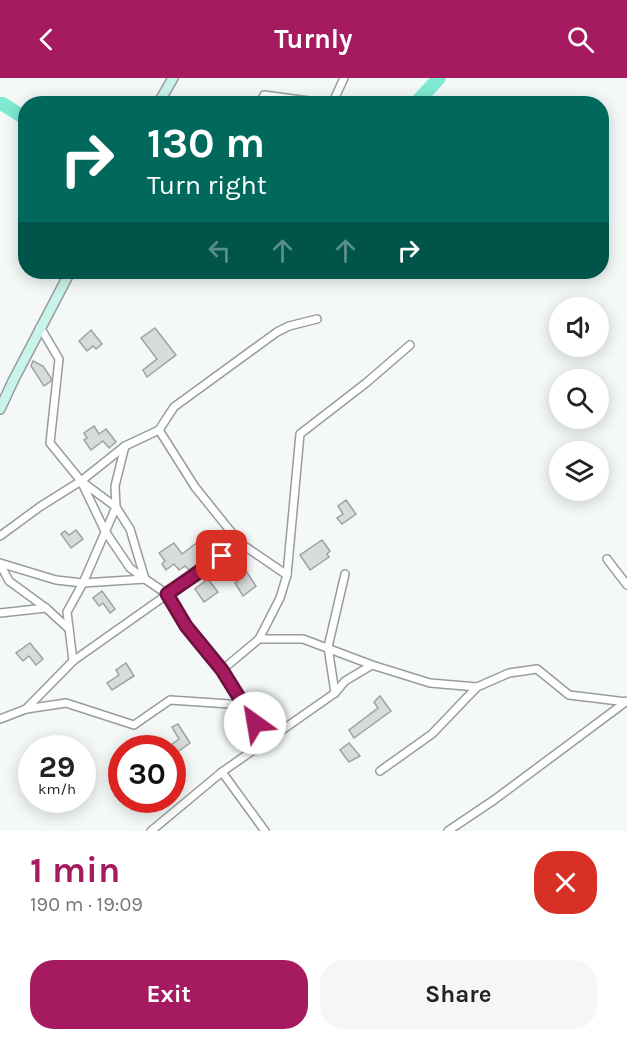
<!DOCTYPE html>
<meta charset="utf-8">
<style>
body{margin:0;font-family:Karla,sans-serif;background:#f6f6f6;color:#222;height:100vh;display:flex;flex-direction:column;font-size:22px;white-space:nowrap}
*{box-sizing:border-box;margin:0}
p{font-size:20px;color:#767676}
.icon{flex:none;width:33px;height:33px;fill:none;stroke:currentColor;stroke-width:2;stroke-linecap:round;stroke-linejoin:round}
.map{position:relative;height:753px;overflow:hidden}
.drawer{display:flex;flex-direction:column;background:#fff;flex:1}
.drawer>*{flex:none}
.banner{position:absolute;left:18px;top:18px;width:591px;height:183px;border-radius:24px;box-shadow:0 3px 15px #0003;background:#00695c;color:#fff;overflow:hidden}
.tools{position:absolute;left:549px;top:219px;display:grid;gap:12px}
.tools a{display:grid;place-items:center;width:60px;height:60px;border-radius:50%;background:#fff;box-shadow:0 3px 15px #0003;font-size:30px}
.speed{position:absolute;left:18px;top:657px;display:flex;gap:12px;font-size:30px;font-weight:700;text-align:center}
.speed>*{display:grid;place-content:center;width:78px;height:78px;border-radius:50%;background:#fff;box-shadow:0 3px 15px #0003;line-height:1}
.speed small{font-size:15px;font-weight:400}
.speed .limit{border:9px solid #d22;background:#fff;color:#111}
.pin{position:absolute;display:grid;place-items:center;width:51px;height:51px;color:#fff;margin:-26px;border-radius:12px;box-shadow:0 3px 9px #0006}
.me{position:absolute;width:66px;margin:-33px;rotate:328deg;stroke-linejoin:round;filter:drop-shadow(0 0 4px #0008)}
.turn{display:flex;align-items:center;gap:21px;height:126px;padding:0 30px;font-size:27px}
.turn .icon{width:78px;height:78px;stroke-width:2.5}
.turn b{display:block;font-size:42px;line-height:51px}
.lanes{display:flex;align-items:center;height:57px;padding:0 30px;background:#0003;justify-content:center;gap:30px;direction:ltr}
.lanes .off{opacity:.35}
.round{display:grid;place-items:center;flex:none;width:63px;height:63px;border-radius:24px;background:#f6f6f6}
.overview{display:flex;align-items:center;justify-content:space-between;height:102px;padding:0 30px}
h1{font-size:36px;font-weight:700;line-height:45px;color:#a61a5f}
.button{display:flex;gap:12px;margin-top:auto;padding:12px 30px}
.button a{flex:1;height:69px;border-radius:24px;background:#a61a5f;color:#fff;font-size:24px;font-weight:700;line-height:69px;text-align:center}
.button a+a{background:#f6f6f6;color:#222}
header{display:flex;justify-content:space-between;align-items:center;height:78px;padding:0 30px;background:#a61a5f;color:#fff;font-size:27px;font-weight:700}
.map>svg:first-child{display:block}
</style>
<header><svg class="icon" aria-label="back" viewBox="0 0 24 24"><path d="M15 5l-7 7 7 7"/></svg>Turnly<svg class="icon" aria-label="search" viewBox="0 0 24 24"><circle cx="10" cy="10" r="6"/><path d="M15 15l6 6"/></svg></header>
<div class="map">
<svg width="627" height="753" viewBox="0 0 627 753">
<rect width="100%" height="100%" fill="#f4f9f8"/>
<g fill="none" stroke-linecap="round" stroke-linejoin="round">
<g stroke="#7dead1" stroke-width="14">
<polyline points="0,26 3,26 26,41"/>
<polyline points="414,26 419,22 439,0"/>
</g>
</g>
<g fill="#d7dcda" stroke="#9ea2a1" stroke-width="1.5">
<polygon points="155,250 176,277 147,299 143,292 157,281 141,260"/>
<polygon points="91,252 102,266 96,271 93,268 87,273 79,263"/>
<polygon points="33,283 43,288 51,300 51,303 44,308 31,288"/>
<polygon points="94,348 99,356 106,351 116,364 109,370 103,363 91,372 84,362 87,360 84,355"/>
<polygon points="346,422 356,436 342,446 337,440 343,436 338,428"/>
<polygon points="76,452 83,461 71,470 61,456 65,453 69,457"/>
<polygon points="322,462 330,473 327,476 329,479 310,492 300,477"/>
<polygon points="199,463 209,477 189,492 185,488 179,492 174,486 166,492 162,486 165,483 159,475 174,465 182,476"/>
<polygon points="246,493 256,508 243,518 235,505 238,503 236,500"/>
<polygon points="208,501 218,514 204,524 195,511"/>
<polygon points="102,513 115,531 110,535 103,525 99,528 93,520"/>
<polygon points="30,565 43,581 36,587 29,578 23,583 16,575"/>
<polygon points="126,585 134,598 112,612 107,605 119,597 116,592"/>
<polygon points="380,618 391,633 354,660 349,652 378,630 374,624"/>
<polygon points="244,644 253,656 251,658 254,662 240,671 227,654 232,650 233,652"/>
<polygon points="178,646 190,665 176,675 171,667 179,661 172,649"/>
<polygon points="349,665 360,678 349,684 340,672"/>
</g>
<g fill="none" stroke-linecap="round" stroke-linejoin="round">
<g stroke="#989d9c" stroke-width="10">
<g id="street">
<polyline points="260,26 264,17 331,26"/>
<polyline points="332,26 344,0"/>
<polyline points="40,249 59,281 50,365 81,403 116,429 130,451 145,501 167,516 186,547 222,592 266,662"/>
<polyline points="159,352 195,409 240,465 287,497"/>
<polyline points="81,403 125,368 159,352 174,329 277,254 289,248 317,241"/>
<polyline points="0,458 41,428 81,403 105,453 130,490 145,501"/>
<polyline points="607,481 627,507"/>
<polyline points="0,485 56,502 83,505 145,501"/>
<polyline points="0,486 9,503 46,530 69,551"/>
<polyline points="0,535 46,530"/>
<polyline points="259,561 280,520 287,497 300,356 366,305 410,267"/>
<polyline points="73,583 67,534 83,505 116,429 115,408 125,368"/>
<polyline points="222,592 259,561 303,561 372,587"/>
<polyline points="335,615 345,603 372,587 430,605 477,609 509,595 537,591 569,617 627,624"/>
<polyline points="26,631 73,583 240,465"/>
<polyline points="0,641 26,631 66,625 134,647 170,622 244,627"/>
<polyline points="380,693 432,656 477,609"/>
<polyline points="222,694 265,753"/>
<polyline points="151,753 222,694 335,615 328,569 345,496"/>
<polyline points="448,753 494,722 627,623"/>
</g>
</g>
<g stroke="#989d9c" stroke-width="12">
<g id="secondary">
<polyline points="158,26 173,0"/>
<polyline points="0,331 13,303 70,194"/>
</g>
</g>
<use href="#street" stroke="#fff" stroke-width="7"/>
<use href="#secondary" stroke="#c9f4ec" stroke-width="9"/>
</g>
<g fill="none" stroke-linecap="round" stroke-linejoin="round">
<g stroke="#6c113e" stroke-width="15">
<polyline id="route" points="222,478 167,516 186,548 222,592 255,645"/>
</g>
<use href="#route" stroke="#a61a5f" stroke-width="10"/>
</g>
</svg>
<div class="tools">
<a><svg class="icon" aria-label="sound" viewBox="0 0 24 24"><path d="M4 9h4l5-4v14l-5-4H4zM17 9q2 3 0 6"/></svg></a>
<a><svg class="icon" aria-label="search" viewBox="0 0 24 24"><circle cx="10" cy="10" r="6"/><path d="M15 15l6 6"/></svg></a>
<a><svg class="icon" aria-label="layers" viewBox="0 0 24 24"><path d="M12 4l9 5-9 5-9-5zM3 14l9 5 9-5"/></svg></a>
</div>
<div class="speed"><div>29<small>km/h</small></div><div class="limit">30</div></div>
<div class="pin" style="left:222px;top:478px;background:#d93025"><svg class="icon" aria-label="arrive" viewBox="0 0 24 24"><path d="M6 21V4h12l-3 4 3 4H6"/></svg></div>
<svg class="me" style="left:255px;top:645px" viewBox="-20 -20 40 40"><circle r="19" fill="#fff"/><path d="M0-13L10 11 0 6-10 11z" fill="#a61a5f"/></svg>
<div class="banner">
<div class="turn"><svg class="icon" aria-label="right" viewBox="0 0 24 24"><path d="M7 20v-9h11M14 6l5 5-5 5"/></svg><div><b>130 m</b>Turn right</div></div>
<div class="lanes"><svg class="icon off" aria-label="left" viewBox="0 0 24 24"><path d="M17 20v-9H6M10 6l-5 5 5 5"/></svg><svg class="icon off" aria-label="ahead" viewBox="0 0 24 24"><path d="M12 20V5M6 11l6-6 6 6"/></svg><svg class="icon off" aria-label="ahead" viewBox="0 0 24 24"><path d="M12 20V5M6 11l6-6 6 6"/></svg><svg class="icon" aria-label="right" viewBox="0 0 24 24"><path d="M7 20v-9h11M14 6l5 5-5 5"/></svg></div>
</div>
</div>
<section class="drawer">
<div class="overview"><div><h1>1 min</h1><p>190 m · 19:09</p></div><a class="round" style="background:#d93025;color:#fff"><svg class="icon" aria-label="close" viewBox="0 0 24 24"><path d="M6 6l12 12M18 6L6 18"/></svg></a></div>
<div class="button"><a>Exit</a><a>Share</a></div>
</section>
